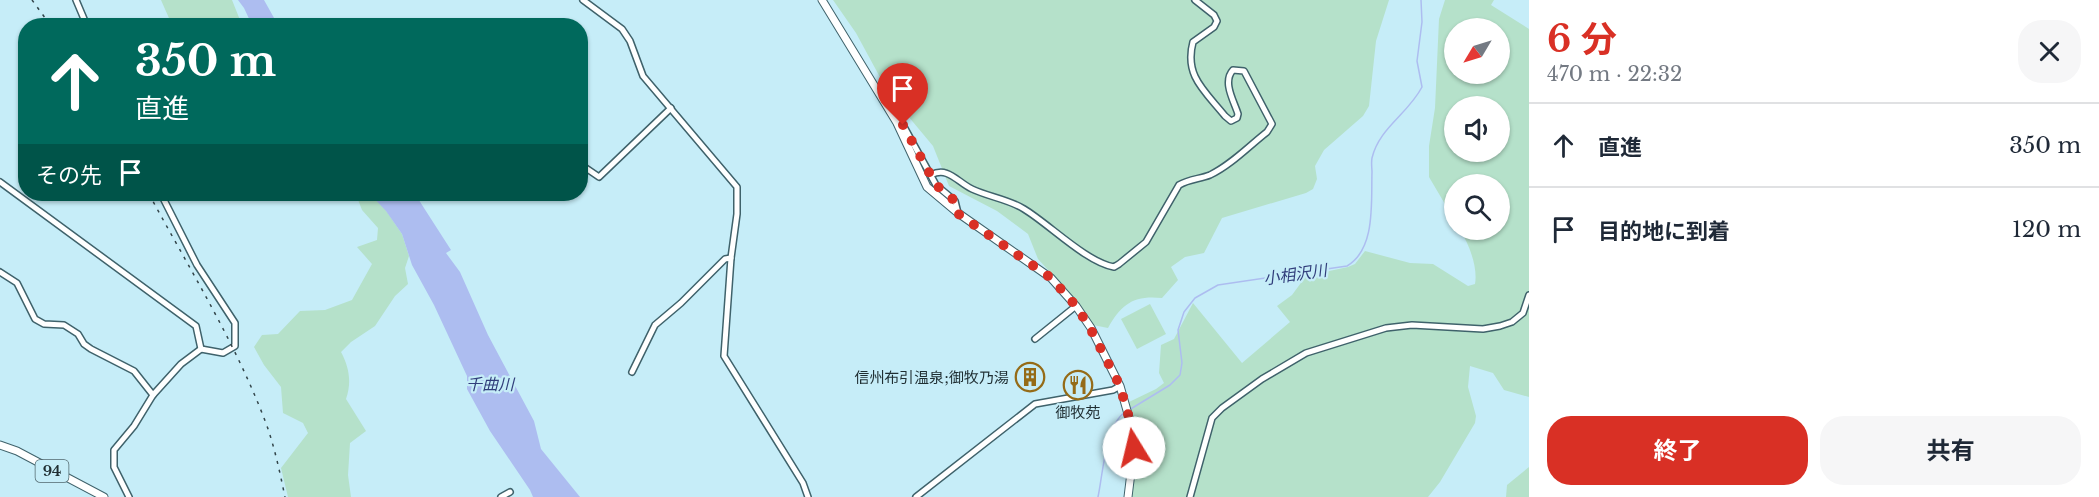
<!DOCTYPE html>
<html lang="ja">
<meta charset="utf-8">
<style>
body{margin:0;font-family:"Libre Baskerville","Noto Sans JP",serif;background:#f6f6f7;color:#1f2937;height:100vh;display:flex;flex-direction:column;font-size:22px;white-space:nowrap}
*{box-sizing:border-box;margin:0}
p{font-size:20px;color:#747a83}
.icon{flex:none;width:33px;height:33px;fill:none;stroke:currentColor;stroke-width:2;stroke-linecap:round;stroke-linejoin:round}
.map{position:relative;flex:1;overflow:hidden}
.side{display:flex;flex-direction:column;background:#fff;width:570px}
.side>*{flex:none}
.guide{position:absolute;left:18px;top:18px;width:570px;height:183px;border-radius:24px;box-shadow:0 2px 4px #0004;background:#00695c;color:#fff;overflow:hidden}
.needle{width:39px;rotate:232deg}
.fabs{position:absolute;left:1444px;top:18px;display:grid;gap:12px}
.fabs a{display:grid;place-items:center;width:66px;height:66px;border-radius:50%;background:#fff;box-shadow:0 2px 4px #0004;font-size:30px}
.pin{position:absolute;display:grid;place-items:center;width:51px;height:51px;color:#fff;margin:-62px -26px;border-radius:50% 50% 50% 0;rotate:-45deg;box-shadow:0 0 6px #0007}
.pin .icon{rotate:45deg}
.me{position:absolute;width:66px;margin:-33px;rotate:351deg;stroke-linejoin:round;filter:drop-shadow(0 0 4px #0008)}
.turn{display:flex;align-items:center;gap:21px;height:126px;padding:0 18px;font-size:27px}
.turn .icon{width:78px;height:78px;stroke-width:2.5}
.turn b{display:block;font-size:42px;line-height:51px}
.then{display:flex;align-items:center;height:57px;padding:0 18px;background:#0003;gap:12px;font-size:22px}
.round{display:grid;place-items:center;flex:none;width:63px;height:63px;border-radius:24px;background:#f6f6f7}
.overview{display:flex;align-items:center;justify-content:space-between;height:102px;padding:0 18px}
h1{font-size:36px;font-weight:700;line-height:45px;color:#d93025}
.action{display:flex;gap:12px;margin-top:auto;padding:12px 18px}
.action a{flex:1;height:69px;border-radius:24px;background:#d93025;color:#fff;font-size:24px;font-weight:700;line-height:69px;text-align:center}
.action a+a{background:#f6f6f7;color:#1f2937}
ul{padding:0;list-style:none}
li{display:flex;align-items:center;gap:18px;height:84px;padding:0 18px;border-top:2px solid #e0e1e3}
li div{flex:1}
li b{display:block;font-size:22px}
li em{font-style:normal}
main{display:flex;flex:1;min-height:0}
.map>svg:first-child{display:block}
</style>
<main>
<div class="map">
<svg width="1529" height="497" viewBox="0 0 1529 497">
<rect width="100%" height="100%" fill="#c6edf8"/>
<g fill="#b5e1ca" fill-rule="evenodd">
<polygon points="161,0 232,0 242,25 172,25"/>
<path d="M833,0H1389L1376,41L1369,106L1363,116L1324,150L1315,166L1317,179L1313,189L1306,193L1222,218L1204,253L1185,257L1171,267L1178,280L1162,298C1134,295 1121,304 1108,328L1093,325L1071,295L1038,259L1028,234L997,211L949,186L933,146L888,92L856,33Z"/>
<path d="M1445,0H1494L1491,5L1529,29V397L1504,390L1493,373L1470,366L1468,387L1476,416L1475,423L1440,482L1428,497H1131C1139,462 1138,437 1129,402L1156,389L1164,383L1159,373L1161,345L1174,339L1193,303L1242,363L1290,322L1277,306L1292,295L1306,276L1348,267L1355,264L1365,251L1410,263L1433,264L1468,286L1475,284C1478,267 1469,244 1460,230H1500V184H1455V221L1429,177V146L1435,108L1439,19ZM1455,28H1500V74H1455ZM1455,106H1500V152H1455Z"/>
<path d="M359,194H370L385,209L402,234L409,256L405,268L408,284L395,296L375,326L351,342L341,352C349,367 352,382 346,399L366,431L350,443L348,475L351,497H288L281,468L308,433L303,423L283,413L281,387L264,365L254,347L262,335L278,334L300,311L325,310L352,300L372,264L357,247L377,240L378,228L362,210L357,197Z"/>
<polygon points="1150,304 1166,334 1137,349 1121,319"/>
<polygon points="1529,467 1529,497 1506,497 1507,485"/>
</g>
<g fill="#adbdf0">
<polygon points="238,0 264,0 278,25 252,25 244,8"/>
<polygon points="370,194 415,194 451,250 446,253 460,272 488,335 534,421 541,449 580,497 533,497 530,490 490,431 467,389 467,376 434,305 412,265 402,234 386,211"/>
</g>
<g fill="none" stroke-linecap="round" stroke-linejoin="round">
<g stroke="#adbdf0" stroke-width="1.5">
<path d="M1129,410L1170,385L1180,375L1182,363L1178,330L1184,312L1195,298L1218,285L1347,266C1376,249 1371,202 1372,172C1372,168 1371,163 1372,158C1379,128 1408,114 1422,87L1417,61L1422,22L1421,0"/>
<path d="M1098,497C1103,474 1105,426 1125,412"/>
</g>
<g stroke="#3f626b" stroke-width="8">
<g id="minor">
<polyline points="76,0 87,26"/>
<polyline points="583,0 622,29 630,41 643,76 737,187 737,214 731,258 724,356 803,483 808,497"/>
<polyline points="897,123 903,125 936,185 955,201 958,213"/>
<polyline points="580,164 599,177 671,108"/>
<path d="M931,175C948,166 957,182 972,189C989,197 1008,199 1024,209C1049,224 1086,262 1114,267L1119,264L1146,242L1179,185C1189,179 1200,179 1210,175C1231,165 1249,146 1267,132L1272,124L1244,71L1233,70C1222,82 1234,101 1238,114L1237,118L1231,121L1225,116C1205,91 1184,76 1193,42L1214,27L1217,21L1214,15L1195,0"/>
<polyline points="0,182 196,326 201,349"/>
<polyline points="0,272 17,283 35,319 44,324 64,325 78,334 84,344 91,349 134,371 153,395"/>
<polyline points="1035,339 1076,306"/>
<polyline points="632,372 655,325 681,303 725,259 731,258"/>
<polyline points="129,497 114,467 114,450 134,426 153,395 181,364 201,349 223,353 235,346 235,323 197,265 161,194"/>
<polyline points="501,497 510,492"/>
<polyline points="916,497 1035,404 1113,390 1120,386"/>
<polyline points="1190,497 1212,418 1222,408 1262,379 1306,353 1386,328 1412,325 1483,329 1500,326 1512,322 1523,313 1529,295"/>
</g>
</g>
<g stroke="#3f626b" stroke-width="9">
<g id="major">
<polyline points="822,0 897,123 927,187 958,213 1051,278 1076,306 1091,328 1120,386 1130,421 1134,448 1128,497"/>
<polyline points="0,445 17,451 104,497"/>
</g>
</g>
<use href="#minor" stroke="#fff" stroke-width="5"/>
<use href="#major" stroke="#fff" stroke-width="7"/>
<g stroke="#324449" stroke-width="1.5" stroke-dasharray="3 6" stroke-linecap="butt">
<polyline points="32,0 51,26"/>
<path d="M149,194C190,270 237,345 267,426C275,449 280,473 285,497"/>
</g>
</g>
<g fill="none" stroke-linecap="round" stroke-linejoin="round">
<polyline stroke="#d93025" stroke-width="10" stroke-dasharray="0 18" points="903,125 936,185 955,201 957,213 1051,278 1076,306 1090,328 1120,386 1130,421 1134,448"/>
</g>
<defs>
<g id="building-ring" transform="scale(1.5)"><circle r="9.5" fill="#c6edf8" stroke="#956b17" stroke-width="1.5"/><path d="M-4-6H4V6H1V3H-1V6H-4ZM-2.5-4.3h1.7v1.8h-1.7ZM.8-4.3h1.7v1.8H.8ZM-2.5-1h1.7V.8h-1.7ZM.8-1h1.7V.8H.8Z" fill="#956b17"/></g>
<g id="restaurant-ring" transform="scale(1.5)"><circle r="9.5" fill="#c6edf8" stroke="#956b17" stroke-width="1.5"/><path d="M-5-6h1v4h1v-4h1v4h1v-4h1v5L-1.5 .5V6h-2V.5L-5-1ZM5-6V6H3V1.5H1.5Q1.5-4 5-6Z" fill="#956b17"/></g>
</defs>
<g fill-rule="evenodd">
<use href="#building-ring" x="1030" y="377"/>
<use href="#restaurant-ring" x="1078" y="385"/>
</g>
<g text-anchor="middle" dominant-baseline="central" stroke-width="4.5" stroke-linejoin="round" paint-order="stroke">
<rect fill="#c6edf8" stroke="#51676d" stroke-width="1.5" x="35.5" y="460" width="33" height="22" rx="4.5"/>
<g font-size="14" font-weight="bold" fill="#1f2e32">
<text x="52" y="471">94</text>
</g>
<g font-size="15" fill="#1f2e32" stroke="#c6edf8" text-anchor="end">
<text x="1009" y="377">信州布引温泉;御牧乃湯</text>
<text x="1078" y="412" text-anchor="middle">御牧苑</text>
</g>
<g font-size="16" font-style="italic" fill="#313e7b" stroke="#c6edf8">
<text transform="translate(1295 274) rotate(-8)">小相沢川</text>
<text x="490" y="384">千曲川</text>
</g>
</g>
</svg>
<div class="fabs">
<a><svg class="needle" viewBox="-14 -14 28 28"><path d="M0-13l5 13h-10z" fill="#e53935"/><path d="M0 13l5-13h-10z" fill="#747a83"/></svg></a>
<a><svg class="icon" aria-label="sound" viewBox="0 0 24 24"><path d="M4 9h4l5-4v14l-5-4H4zM17 9q2 3 0 6"/></svg></a>
<a><svg class="icon" aria-label="search" viewBox="0 0 24 24"><circle cx="10" cy="10" r="6"/><path d="M15 15l6 6"/></svg></a>
</div>
<div class="pin" style="left:903px;top:125px;background:#d93025"><svg class="icon" aria-label="arrive" viewBox="0 0 24 24"><path d="M6 21V4h12l-3 4 3 4H6"/></svg></div>
<svg class="me" style="left:1134px;top:448px" viewBox="-20 -20 40 40"><circle r="19" fill="#fff"/><path d="M0-13L10 11 0 6-10 11z" fill="#d93025"/></svg>
<div class="guide">
<div class="turn"><svg class="icon" aria-label="ahead" viewBox="0 0 24 24"><path d="M12 20V5M6 11l6-6 6 6"/></svg><div><b>350 m</b>直進</div></div>
<div class="then">その先<svg class="icon" aria-label="arrive" viewBox="0 0 24 24"><path d="M6 21V4h12l-3 4 3 4H6"/></svg></div>
</div>
</div>
<section class="side">
<div class="overview"><div><h1>6 分</h1><p>470 m · 22:32</p></div><a class="round"><svg class="icon" aria-label="close" viewBox="0 0 24 24"><path d="M6 6l12 12M18 6L6 18"/></svg></a></div>
<ul>
<li><svg class="icon" aria-label="ahead" viewBox="0 0 24 24"><path d="M12 20V5M6 11l6-6 6 6"/></svg><div><b>直進</b></div><em>350 m</em></li>
<li><svg class="icon" aria-label="arrive" viewBox="0 0 24 24"><path d="M6 21V4h12l-3 4 3 4H6"/></svg><div><b>目的地に到着</b></div><em>120 m</em></li>
</ul>
<div class="action"><a>終了</a><a>共有</a></div>
</section>
</main>
